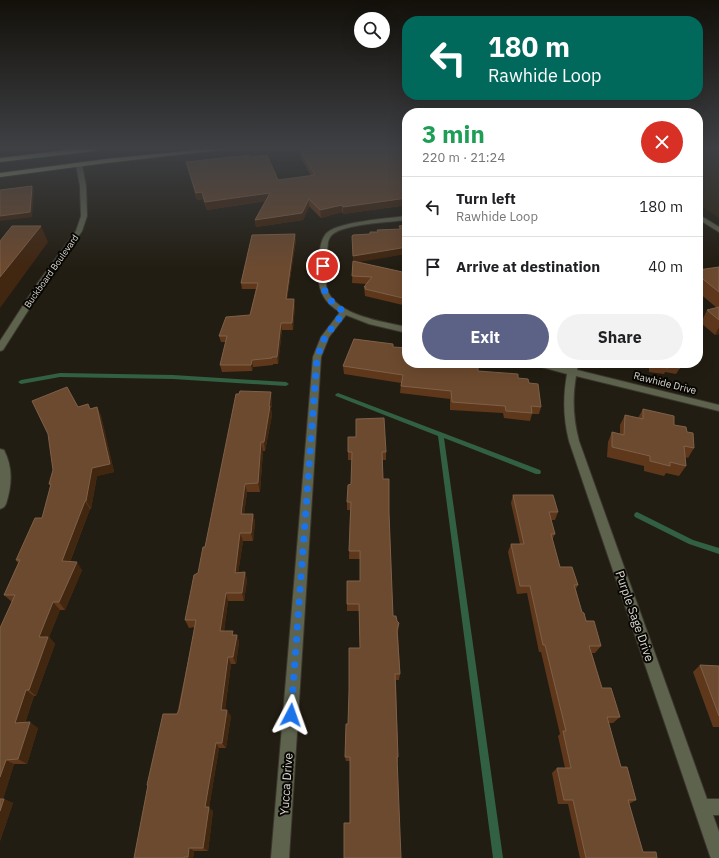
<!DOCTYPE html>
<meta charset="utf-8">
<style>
body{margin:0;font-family:"IBM Plex Sans",sans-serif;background:#f2f2f2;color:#202124;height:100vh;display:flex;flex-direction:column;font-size:15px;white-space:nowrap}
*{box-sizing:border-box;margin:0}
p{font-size:13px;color:#757577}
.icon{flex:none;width:22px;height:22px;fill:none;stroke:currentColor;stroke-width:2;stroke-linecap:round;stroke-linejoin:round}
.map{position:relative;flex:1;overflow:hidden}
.drawer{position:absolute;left:402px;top:108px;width:301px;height:260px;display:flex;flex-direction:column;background:#fff;border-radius:16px;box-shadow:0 4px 16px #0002}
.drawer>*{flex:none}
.top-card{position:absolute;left:402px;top:16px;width:301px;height:84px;border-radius:16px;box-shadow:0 4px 16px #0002;background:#00695c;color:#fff;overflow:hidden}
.controls{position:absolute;left:354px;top:12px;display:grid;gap:8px}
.controls a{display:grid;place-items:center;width:36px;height:36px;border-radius:50%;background:#fff;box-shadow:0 4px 16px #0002;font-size:20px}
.pin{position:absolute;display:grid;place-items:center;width:34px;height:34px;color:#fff;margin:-17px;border:2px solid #fff;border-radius:50%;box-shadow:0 1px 4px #0007}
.me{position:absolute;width:44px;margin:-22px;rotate:4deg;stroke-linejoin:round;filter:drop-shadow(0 0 3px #0008)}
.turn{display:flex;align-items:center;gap:14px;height:84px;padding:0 20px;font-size:18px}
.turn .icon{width:52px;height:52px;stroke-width:2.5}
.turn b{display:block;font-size:28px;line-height:34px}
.round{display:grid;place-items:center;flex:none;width:42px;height:42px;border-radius:21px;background:#f2f2f2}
.overview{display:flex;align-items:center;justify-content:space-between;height:68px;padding:0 20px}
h1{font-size:24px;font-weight:700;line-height:30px;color:#1e9e55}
.action{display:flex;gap:8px;margin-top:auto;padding:8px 20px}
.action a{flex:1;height:46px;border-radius:24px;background:#5c6285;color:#fff;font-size:16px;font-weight:700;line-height:46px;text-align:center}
.action a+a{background:#f2f2f2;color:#202124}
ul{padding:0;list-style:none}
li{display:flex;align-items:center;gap:12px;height:60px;padding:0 20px;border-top:1px solid #e0e0e0}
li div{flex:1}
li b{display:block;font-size:15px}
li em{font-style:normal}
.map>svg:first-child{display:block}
</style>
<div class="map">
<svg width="719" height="858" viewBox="0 0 719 858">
<rect width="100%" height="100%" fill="#221d12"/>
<polygon fill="#2e2614" points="698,149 719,149 719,218 698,204"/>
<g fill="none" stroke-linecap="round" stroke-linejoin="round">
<g fill="#316142" fill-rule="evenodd">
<polygon points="60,373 173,375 286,382 289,384 286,386 173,379 60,377 21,384 18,382 21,380"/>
<polygon points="338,393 540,470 541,472 540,474 536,474 444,438 503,858 493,858 438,436 336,396 335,395 336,394"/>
<polygon points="637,512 693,540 719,548 719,554 689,544 635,517 634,515 635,513"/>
</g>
<g stroke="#3c372d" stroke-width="2">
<g id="minor">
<polygon points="79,163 82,165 86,186 87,216 82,231 45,284 3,350 0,351 0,341 37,284 76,231 81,216 80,186 76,165"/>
<polygon points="698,214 719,227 719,232 698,219"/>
<path d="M407,216V220C390,222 345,224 333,234C330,236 329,239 328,242C327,252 324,280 327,289C335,315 383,322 407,327V333L369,324L346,315L329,337L321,357L289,858H271L313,357L321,337L340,312C324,303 317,290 319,271C320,260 318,245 325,235C333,222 390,218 407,216Z"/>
<path d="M533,363H549L569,368L570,363H578L577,370L719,405V411L576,376C572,399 573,418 579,441L707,799H719V815H713L719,832V858H711L710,856L569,441C563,417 563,397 567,374L534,365Z"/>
<path d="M0,449L4,450C13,468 12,485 6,504L4,507L0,509Z"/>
</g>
</g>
<g stroke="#3c372d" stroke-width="2">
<polygon id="major" points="207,149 229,149 106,163 0,177 0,173 106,159"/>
</g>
<g stroke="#3c372d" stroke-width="2">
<polygon id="highway" points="76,149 99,149 96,151 0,162 0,158"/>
</g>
<use href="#minor" fill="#5e634e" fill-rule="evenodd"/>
<use href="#major" fill="#9faa7e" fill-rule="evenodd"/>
<use href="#highway" fill="#b9c791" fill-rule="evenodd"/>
</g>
<g fill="#5f381c">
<polygon points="407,149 407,205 343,214 342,212 321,218 309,206 303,220 256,227 255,220 266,201 207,210 203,199 197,200 186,162 250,157 278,180 311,176 301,158 300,151"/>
<polygon points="407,225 358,262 407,273 407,306 365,296 364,287 367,284 352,283 353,261 352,236 370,234 377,232 399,230 399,226"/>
<polygon points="296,240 287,299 295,305 293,330 282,330 278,364 273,364 273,365 253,367 252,371 222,372 220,365 226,342 221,342 219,336 250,315 256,289 242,289 241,283"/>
<polygon points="719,267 719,334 715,335 701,323 707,310 717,308 698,292 698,270"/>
<polygon points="393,344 393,347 407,363 478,371 518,378 529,383 541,407 539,414 532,414 530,421 504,418 503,413 450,410 450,399 400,393 401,383 344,374 343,366"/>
<polygon points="634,363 679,363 680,368 676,374 665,372 664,374 649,372 649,365"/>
<polygon points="272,401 271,409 272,415 265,451 263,451 260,492 247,492 244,514 253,514 255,522 253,541 243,541 238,573 245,572 247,580 244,601 228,601 224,631 234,635 237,635 239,642 236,664 231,664 225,710 231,716 226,748 219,748 209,808 213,811 208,851 194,851 193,858 134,858 148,786 147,785 177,714 195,627 189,628 185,620 205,547"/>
<polygon points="88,404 90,409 97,407 101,416 114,472 97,476 91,509 90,509 70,562 82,570 65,610 60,610 49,637 55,644 36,696 34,696 25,723 38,728 27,764 14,764 3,799 13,803 0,841 0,628 12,602 4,595 18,563 16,560 42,518 51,486 49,484 78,407"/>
<polygon points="643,409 674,425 687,432 694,448 688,458 685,457 686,466 679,476 666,473 664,476 644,471 644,466 607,457 608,442 612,432 620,434 620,425 625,415 638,418"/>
<polygon points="348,437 386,452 386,460 383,460 383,479 389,513 393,616 397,621 399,623 398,633 400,674 399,680 396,680 398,757 398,762 397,762 350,823 350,761 346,761 345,757 348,724 360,648 359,611 347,611 347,604 360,581 360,559 349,559 350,510 347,510 347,502 351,484 352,460 348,460"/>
<polygon points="513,495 558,512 555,520 551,520 555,534 552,540 560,567 578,585 576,589 582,612 601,646 595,653 592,653 602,688 620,717 613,723 609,723 621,767 636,800 629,804 643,852 657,858 580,858 568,804 558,804 552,773 557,768 565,768 558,736 560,734 541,652 539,652 527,593 517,594 508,552 511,544 520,544 511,503"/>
<polygon points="700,665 719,666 719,727 713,727 693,672"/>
</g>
<g fill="#412610">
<polygon points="32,186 34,191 32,217 0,221 0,216"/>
<polygon points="202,192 203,199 197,200 196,193"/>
<polygon points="270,193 271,200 207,210 205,202"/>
<polygon points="407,198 407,205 343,214 343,207"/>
<polygon points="309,199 309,206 303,220 256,227 255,220"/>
<polygon points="342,205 342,212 321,218 320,210"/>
<polygon points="41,226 48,242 0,308 0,277"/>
<polygon points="295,234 296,240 286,305 286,299"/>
<polygon points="407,247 407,254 353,263 353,256"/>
<polygon points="294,299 295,305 293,330 292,323"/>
<polygon points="281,323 282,330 278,364 277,357"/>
<polygon points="719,327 719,334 715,335"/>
<polygon points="252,360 253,367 252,371 251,365"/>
<polygon points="271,392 272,401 271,409 272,415 265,451 264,442"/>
<polygon points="97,407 101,416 114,472 97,476 91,509 86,501"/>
<polygon points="261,442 263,451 260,492 258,483"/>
<polygon points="245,484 247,492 243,522 241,514"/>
<polygon points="85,501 90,509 67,569 62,561"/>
<polygon points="253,514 255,522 253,541 251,533"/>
<polygon points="240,533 243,541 237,580 235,573"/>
<polygon points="77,562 82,570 65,610 59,602"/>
<polygon points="245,572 247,580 244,601 242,593"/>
<polygon points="226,593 228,601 223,639 220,631"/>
<polygon points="53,602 60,610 49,637 55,644 36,696 29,690 39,637"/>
<polygon points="237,635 239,642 236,664 233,657"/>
<polygon points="228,657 231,664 224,716 221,710"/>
<polygon points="26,690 34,696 23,729 15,723"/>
<polygon points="227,710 231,716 226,748 222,743"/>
<polygon points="30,722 38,728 27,764 18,759"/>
<polygon points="216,743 219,748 209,808 213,811 208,851 203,848 205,807"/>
<polygon points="6,760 14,764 2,803 0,802 0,777"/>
<polygon points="4,799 13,803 0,841 0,811"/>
<polygon points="189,848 194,851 193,858 189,858 188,857"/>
</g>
<g fill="#6c4a2f" stroke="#7e6049">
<polygon points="312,149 379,149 379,150 387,149 407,149 407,198 343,207 342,205 320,210 309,199 302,213 255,220 270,193 205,202 202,192 196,193 186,162 249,155 250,157 267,155 278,180 315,175 300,151"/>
<polygon points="32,186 30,212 0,216 0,190"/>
<polygon points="407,225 407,247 353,256 352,236 353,235 370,234 370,232 378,232 377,230 401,229 399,226"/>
<polygon points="12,226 41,226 0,277 0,241"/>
<polygon points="295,234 286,299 294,299 292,323 281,323 277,357 272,357 272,358 252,360 251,365 220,365 227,336 219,336 226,317 250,315 258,283 241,283 252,235"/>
<polygon points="353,261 407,273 407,299 365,289 366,287 364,287 372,277 352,276"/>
<polygon points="719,267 719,292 698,275 698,270"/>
<polygon points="719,307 719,320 707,310"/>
<polygon points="354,339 393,344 393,347 407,348 407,363 445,363 455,364 455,363 459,363 478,364 478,371 518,374 518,378 528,379 529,383 538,384 541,407 531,406 532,413 506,411 505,406 452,402 451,391 401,386 403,375 343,366"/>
<polygon points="652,363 679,363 680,368 668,366 668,368 652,365"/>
<polygon points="67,387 78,407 88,404 90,409 97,407 110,464 92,468 86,501 85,501 62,561 77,562 59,602 53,602 39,637 48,637 29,690 26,690 15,723 30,722 18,759 6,760 0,777 0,628 15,595 4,595 20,560 16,560 35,518 42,518 51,484 49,484 53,470 48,434 32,401"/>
<polygon points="240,391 271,392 269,406 270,406 264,442 261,442 258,483 245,484 241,514 253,514 251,533 240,533 235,573 245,572 242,593 226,593 220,631 233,631 232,635 237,635 233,657 228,657 221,710 227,710 222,743 216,743 205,807 209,807 203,848 189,848 188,857 184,857 184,858 134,858 148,785 147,785 163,714 177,714 179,710 196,620 185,620 194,575 198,573 203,547 205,547 236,394 239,394"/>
<polygon points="643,409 674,416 674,425 686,427 687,432 693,433 694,448 684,446 686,466 670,462 670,466 650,461 650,456 612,447 612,432 624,435 625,415 643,419"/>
<polygon points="384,418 386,452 382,452 383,479 389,479 389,513 393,616 396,616 397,621 399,623 397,630 400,674 395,674 398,757 397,757 401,858 344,858 344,823 350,823 350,757 345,757 346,724 348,724 349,691 349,648 360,648 359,604 347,604 347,581 360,581 360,551 349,551 351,502 347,502 348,485 351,484 352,452 348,452 348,437 356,437 356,419"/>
<polygon points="513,495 553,495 558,512 549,512 555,534 551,534 560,567 572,567 578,585 574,585 582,612 584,613 586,621 594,621 601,646 589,646 602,688 611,688 620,717 607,717 621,767 627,767 636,800 628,800 643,852 656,852 657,858 586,858 573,800 564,800 557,768 571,768 563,731 566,731 545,645 543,645 530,586 520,586 511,544 524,544"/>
<polygon points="700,665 719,666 719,716"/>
<polygon points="0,799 4,799 0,811"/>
</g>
<linearGradient id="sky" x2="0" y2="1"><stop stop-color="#13100a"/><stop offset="0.55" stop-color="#3e4044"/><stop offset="1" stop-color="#3e4044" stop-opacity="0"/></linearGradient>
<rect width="719" height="269" fill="url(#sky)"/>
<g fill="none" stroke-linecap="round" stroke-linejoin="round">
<path stroke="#1a73e8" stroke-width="7" stroke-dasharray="0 12.6" d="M291,715L317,357L325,337L344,312C325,298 321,290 323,266"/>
</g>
<g text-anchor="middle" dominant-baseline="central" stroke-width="4" stroke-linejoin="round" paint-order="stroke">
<g font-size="9" fill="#dddad2" stroke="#090704">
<text transform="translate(51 271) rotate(-55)">Buckboard Boulevard</text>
</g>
<g font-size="10" fill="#dddad2" stroke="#090704">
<text transform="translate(665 383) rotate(14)">Rawhide Drive</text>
</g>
<g font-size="12" fill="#dddad2" stroke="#090704">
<text transform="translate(635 616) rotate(71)">Purple Sage Drive</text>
<text transform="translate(286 784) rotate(-86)">Yucca Drive</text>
</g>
</g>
</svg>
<div class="controls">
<a><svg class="icon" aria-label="search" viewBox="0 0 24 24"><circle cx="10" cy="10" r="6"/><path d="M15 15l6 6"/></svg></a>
</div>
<div class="pin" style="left:323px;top:266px;background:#d93025"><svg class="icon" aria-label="arrive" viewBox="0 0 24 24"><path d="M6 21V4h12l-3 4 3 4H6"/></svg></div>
<svg class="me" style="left:291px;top:715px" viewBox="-20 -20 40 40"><path d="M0-17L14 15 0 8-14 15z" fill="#1a73e8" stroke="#fff" stroke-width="4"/></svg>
<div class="top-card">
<div class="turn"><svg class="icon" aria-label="left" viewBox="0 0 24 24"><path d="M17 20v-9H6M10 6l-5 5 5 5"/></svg><div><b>180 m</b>Rawhide Loop</div></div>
</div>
<section class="drawer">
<div class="overview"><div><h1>3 min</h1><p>220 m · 21:24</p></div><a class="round" style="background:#d93025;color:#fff"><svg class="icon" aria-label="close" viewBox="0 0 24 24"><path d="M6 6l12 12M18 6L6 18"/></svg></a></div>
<ul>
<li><svg class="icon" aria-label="left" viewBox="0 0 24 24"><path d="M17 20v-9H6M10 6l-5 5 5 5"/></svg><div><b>Turn left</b><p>Rawhide Loop</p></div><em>180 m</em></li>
<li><svg class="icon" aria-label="arrive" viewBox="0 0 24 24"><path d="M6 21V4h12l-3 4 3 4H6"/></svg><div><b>Arrive at destination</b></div><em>40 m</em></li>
</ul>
<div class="action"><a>Exit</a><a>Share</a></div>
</section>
</div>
